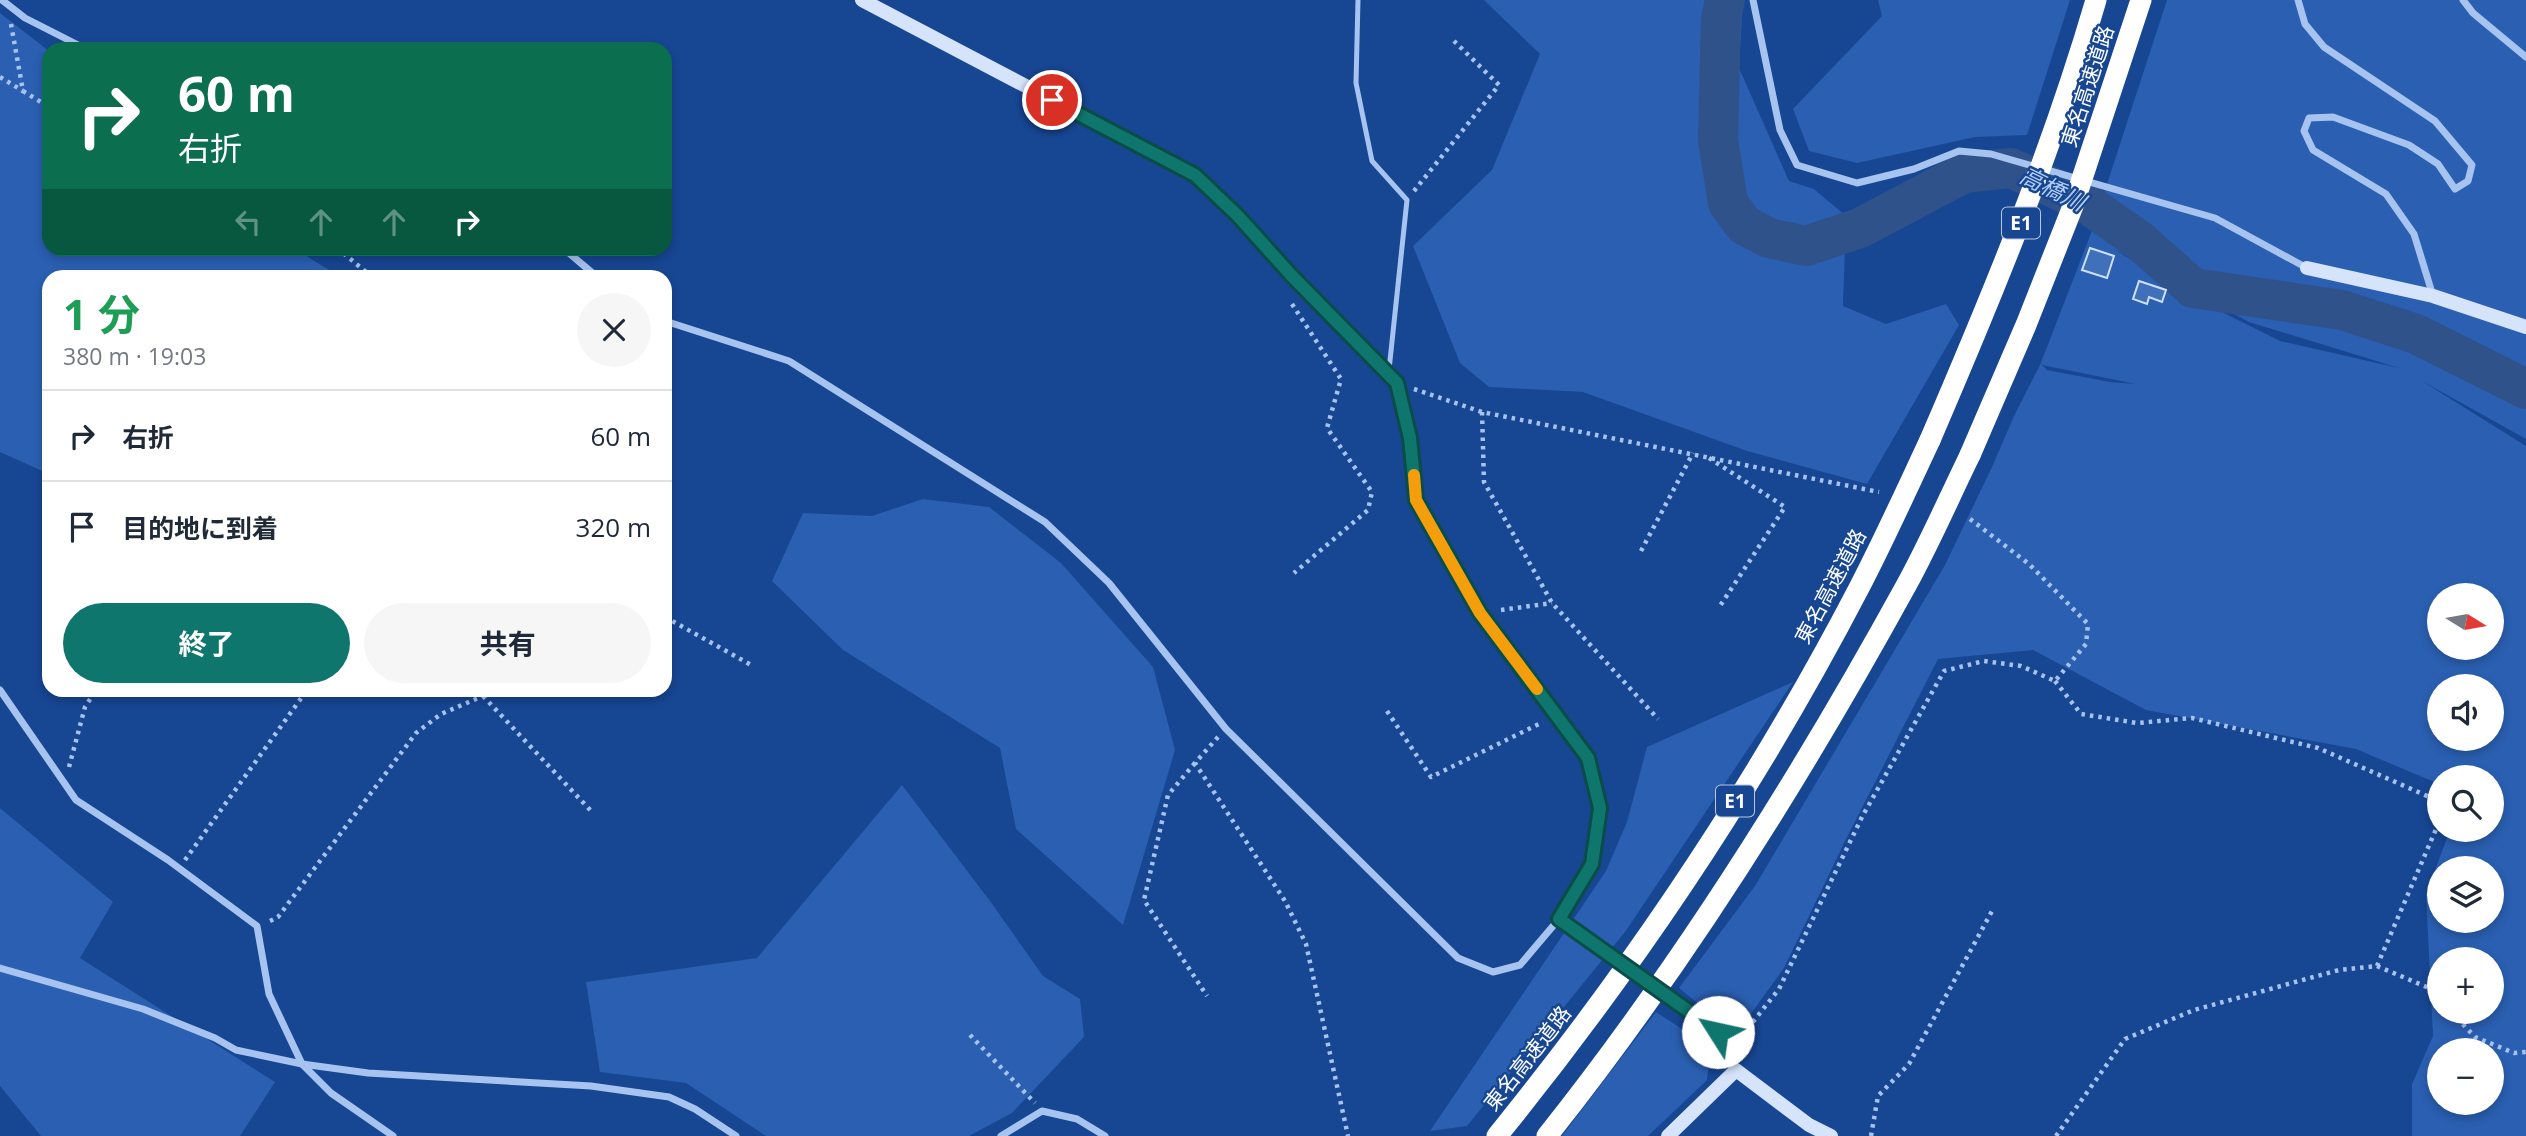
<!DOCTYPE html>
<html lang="ja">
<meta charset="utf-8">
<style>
body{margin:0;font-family:"Open Sans","Noto Sans JP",sans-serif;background:#f6f6f7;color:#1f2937;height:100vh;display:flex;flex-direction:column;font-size:26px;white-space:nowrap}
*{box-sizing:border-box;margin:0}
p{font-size:23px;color:#747a83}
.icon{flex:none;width:38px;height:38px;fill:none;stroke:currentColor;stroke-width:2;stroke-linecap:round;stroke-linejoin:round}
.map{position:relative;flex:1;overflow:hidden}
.side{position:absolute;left:42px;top:270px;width:630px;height:427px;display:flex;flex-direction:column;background:#fff;border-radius:21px;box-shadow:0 4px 10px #0003}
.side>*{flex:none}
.banner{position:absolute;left:42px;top:42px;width:630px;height:214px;border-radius:21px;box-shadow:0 4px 10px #0003;background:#0b6e4f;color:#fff;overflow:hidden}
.needle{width:46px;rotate:101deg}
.controls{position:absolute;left:2427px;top:583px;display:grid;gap:14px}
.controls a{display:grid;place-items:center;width:77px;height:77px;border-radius:50%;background:#fff;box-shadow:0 4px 10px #0003;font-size:35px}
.pin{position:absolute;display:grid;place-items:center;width:60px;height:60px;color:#fff;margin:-30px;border:4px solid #fff;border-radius:50%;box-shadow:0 2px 7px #0007}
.me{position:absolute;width:77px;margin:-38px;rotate:305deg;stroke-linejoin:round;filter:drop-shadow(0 0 5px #0008)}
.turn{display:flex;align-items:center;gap:24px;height:147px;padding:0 21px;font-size:32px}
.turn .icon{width:91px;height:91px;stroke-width:2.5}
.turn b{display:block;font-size:49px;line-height:60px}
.lanes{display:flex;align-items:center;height:66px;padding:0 21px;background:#0003;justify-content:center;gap:35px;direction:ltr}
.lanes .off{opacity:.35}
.round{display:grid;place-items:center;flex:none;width:74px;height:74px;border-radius:37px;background:#f6f6f7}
.overview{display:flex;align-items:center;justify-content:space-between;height:119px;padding:0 21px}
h1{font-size:42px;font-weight:700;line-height:52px;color:#1e9e55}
.button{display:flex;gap:14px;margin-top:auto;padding:14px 21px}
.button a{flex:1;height:80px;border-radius:42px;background:#0f766e;color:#fff;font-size:28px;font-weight:700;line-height:80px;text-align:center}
.button a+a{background:#f6f6f7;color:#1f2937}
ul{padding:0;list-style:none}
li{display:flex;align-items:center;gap:21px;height:91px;padding:0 21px;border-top:2px solid #e0e1e3}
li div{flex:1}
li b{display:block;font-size:26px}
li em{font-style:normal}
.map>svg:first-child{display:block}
</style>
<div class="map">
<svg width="2526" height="1136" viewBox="0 0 2526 1136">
<rect width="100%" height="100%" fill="#174693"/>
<g fill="#2a5fb1" fill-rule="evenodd">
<polygon points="1484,0 1743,0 1739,68 1789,181 1814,189 1846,216 1843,306 1886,324 1946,304 1959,325 1867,484 1747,451 1583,392 1489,387 1460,363 1413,246 1492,170 1540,54"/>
<polygon points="1878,0 2070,0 2027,135 1975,137 1857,163 1809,151 1793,109 1882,16"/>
<path d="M2167,0H2526V439L2422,381L2526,446V1136H2412V1084L2433,1036L2426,894L2450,830H2492V777H2440L2439,784L2356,749L2146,710L2033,650L1938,659L1846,839L1784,968L1740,1029L1728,1028L1679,988L1755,886L1945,565L1992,467L2014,416L2040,365L2090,236ZM2112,248L2249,322L2399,368L2280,341L2192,297ZM2042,365L2136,384L2110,382L2047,370ZM2440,595H2492V648H2440ZM2440,686H2492V738H2440ZM2440,868H2492V920H2440ZM2440,959H2492V1012H2440ZM2440,1050H2492V1102H2440Z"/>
<polygon points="0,13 49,51 49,248 295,249 339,276 49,276 49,474 0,452"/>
<polygon points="923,499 989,507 1061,563 1153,667 1175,750 1123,925 1016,829 1000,748 843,650 772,581 803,513 872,516"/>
<polygon points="1793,682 1625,932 1467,1126 1430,1131 1606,871 1627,822 1647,747"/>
<polygon points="902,785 990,901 1043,976 1080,999 1084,1037 1012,1113 969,1136 766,1136 686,1083 600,1072 586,982 757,958"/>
<polygon points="0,808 113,902 80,958 275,1082 240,1136 41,1136 0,1086"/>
<polygon points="1656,1012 1711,1048 1707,1080 1648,1136 1562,1136"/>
</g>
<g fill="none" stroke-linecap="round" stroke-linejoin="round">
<polyline stroke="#30528b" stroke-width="40" points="1725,0 1721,19 1718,140 1728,203 1744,225 1769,238 1806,246 1860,228 1964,173 2011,168 2086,203 2140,241 2193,288 2342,310 2416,334 2526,389"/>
</g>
<g fill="#4070ba" stroke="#cee0fb" stroke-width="2">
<polygon points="2090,248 2114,256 2107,278 2082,270"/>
<polygon points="2139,281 2166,290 2162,302 2149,297 2147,304 2133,299"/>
</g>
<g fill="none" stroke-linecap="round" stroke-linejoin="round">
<g stroke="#a7c4f0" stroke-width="4.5" stroke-dasharray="3.5 5" stroke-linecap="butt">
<polyline points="11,24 23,91 49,107"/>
<polyline points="0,77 23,91"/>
<polyline points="1414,191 1499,85 1454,41"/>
<polyline points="337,248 371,276"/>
<polyline points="1292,304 1341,379 1327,428 1372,492 1368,510 1294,573"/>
<polyline points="1414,389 1482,412 1879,492"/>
<polyline points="1482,412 1484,482 1552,603 1658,719"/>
<polyline points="1709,458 1785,507 1718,609"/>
<polyline points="1641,551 1693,453"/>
<polyline points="1501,610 1552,603"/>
<polyline points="665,617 753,666"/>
<polyline points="2055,681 2081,714 2137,723 2192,718 2318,748 2434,799 2440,813"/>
<polyline points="483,696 593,813"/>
<polyline points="1387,711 1431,777 1543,722"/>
<polyline points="1218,737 1195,763 1285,901 1306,944 1348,1136"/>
<polyline points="1195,763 1168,795 1144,900 1207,996"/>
<polyline points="69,767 85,707 96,690"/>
<polyline points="185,860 307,690"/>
<polyline points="270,921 278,917 416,733 441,714 497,690"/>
<polyline points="2377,966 2440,820"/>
<polyline points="2451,1012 2475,1037 2514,1053 2526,1052"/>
<polyline points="970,1035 1035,1103"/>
<polyline points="1737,1042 1779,989 1862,817 1944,671 1984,661 2021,666 2055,681 2086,644 2088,624 2029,564 1970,519"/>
<polyline points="1871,1136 1878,1096 1909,1064 1992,911"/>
<polyline points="2056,1136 2125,1039 2194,1010 2339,970 2377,966 2429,988 2440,999"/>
</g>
<polyline stroke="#a7c4f0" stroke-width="5" points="1358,0 1356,83 1372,161 1407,200 1389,370"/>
<g stroke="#a7c4f0" stroke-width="7">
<polyline points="2,0 25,18 86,49"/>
<polyline points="1753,0 1780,130 1797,165 1857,183 1914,169 1959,151 1991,154 2215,218 2307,268"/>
<polyline points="2298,0 2305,24 2324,47 2435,121 2472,165 2468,181 2455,189 2438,164 2409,145 2333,117 2309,118 2304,131 2313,150 2386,194 2414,234 2433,296"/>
<polyline points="2463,0 2473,13 2526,57"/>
<polyline points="563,248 596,276"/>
<polyline points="665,321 789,361 1045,522 1109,583 1226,729 1458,958 1493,972 1520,965 1559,919 1571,928"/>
<polyline points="0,690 76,800 168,860 257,926 269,994 302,1064 331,1093 393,1136"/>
<polyline points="0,968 143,1009 215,1038 236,1050 302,1064 368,1073 591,1086 669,1097 695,1109 736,1136"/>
<polyline points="1718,1032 1730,1051 1736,1070"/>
<polyline points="1001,1136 1042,1111 1077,1119 1105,1136"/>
</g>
<g stroke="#d5e3fb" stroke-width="14">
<polyline points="862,0 1195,175 1238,216 1291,275 1397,383 1410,438 1416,500 1481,613 1588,758 1600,808 1592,864 1559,919"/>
<polyline points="2307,268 2433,296 2526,327"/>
<polyline points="1668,1136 1736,1070 1809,1125 1831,1136"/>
</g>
<g stroke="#fff" stroke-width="21">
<path d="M1497,1136C1635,966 1758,782 1859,588C1884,540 1907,489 1930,440"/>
<path d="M1547,1136C1684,964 1801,777 1907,584C1930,542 1949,498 1970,455"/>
</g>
<polyline stroke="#a7c4f0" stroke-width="7" points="1571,928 1718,1032"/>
<g stroke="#fff" stroke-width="21">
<path d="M1930,440C1992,296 2052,151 2096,0"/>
<polyline points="1970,455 2026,325 2073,206 2141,0"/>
</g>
</g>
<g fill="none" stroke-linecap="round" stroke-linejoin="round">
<g stroke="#0a4d48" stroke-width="18">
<polyline id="route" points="1052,100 1195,175 1238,216 1291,275 1397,383 1410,438 1416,500 1480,613 1588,758 1600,808 1592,864 1559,919 1718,1032"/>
</g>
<use href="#route" stroke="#0f766e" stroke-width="12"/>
<polyline stroke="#f59e0b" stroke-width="12" points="1414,475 1416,500 1480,613 1537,689"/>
</g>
<g text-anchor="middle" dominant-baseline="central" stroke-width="5" stroke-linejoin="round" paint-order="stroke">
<g fill="#174693" stroke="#b9c8df" stroke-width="2">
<rect x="2002" y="207.5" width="38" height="31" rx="5"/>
<rect x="1716" y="785.5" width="38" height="31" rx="5"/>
</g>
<g font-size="19" font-weight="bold" fill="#fff">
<text x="2021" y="223">E1</text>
<text x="1735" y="801">E1</text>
</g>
<g font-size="21" fill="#fff" stroke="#174693">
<text transform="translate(2087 86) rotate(-72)">東名高速道路</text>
<text transform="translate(1830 586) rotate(-62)">東名高速道路</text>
<text transform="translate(1527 1058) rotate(-52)">東名高速道路</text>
</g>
<g font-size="23" font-style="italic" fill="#b3cef7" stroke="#174693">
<text transform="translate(2053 188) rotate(26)">高橋川</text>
</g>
</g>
</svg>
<div class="controls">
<a><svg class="needle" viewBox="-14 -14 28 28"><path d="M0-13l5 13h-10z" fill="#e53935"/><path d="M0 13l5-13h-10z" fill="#747a83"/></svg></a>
<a><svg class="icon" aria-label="sound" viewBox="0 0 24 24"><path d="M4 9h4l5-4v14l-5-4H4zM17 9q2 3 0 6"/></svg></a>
<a><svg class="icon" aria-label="search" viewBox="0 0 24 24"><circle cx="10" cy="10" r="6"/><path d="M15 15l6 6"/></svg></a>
<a><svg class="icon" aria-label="layers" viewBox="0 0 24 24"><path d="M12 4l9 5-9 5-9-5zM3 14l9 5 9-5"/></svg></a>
<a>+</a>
<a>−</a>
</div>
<div class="pin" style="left:1052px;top:100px;background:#d93025"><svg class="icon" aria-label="arrive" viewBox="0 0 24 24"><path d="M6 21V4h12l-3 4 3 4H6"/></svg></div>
<svg class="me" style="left:1718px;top:1032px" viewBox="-20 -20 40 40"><circle r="19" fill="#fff"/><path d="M0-13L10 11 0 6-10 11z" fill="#0f766e"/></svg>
<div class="banner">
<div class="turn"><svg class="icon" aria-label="right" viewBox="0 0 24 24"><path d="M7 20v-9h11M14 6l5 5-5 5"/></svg><div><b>60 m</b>右折</div></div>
<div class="lanes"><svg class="icon off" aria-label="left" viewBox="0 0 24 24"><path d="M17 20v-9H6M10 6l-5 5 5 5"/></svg><svg class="icon off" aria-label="ahead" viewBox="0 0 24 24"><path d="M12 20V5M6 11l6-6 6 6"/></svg><svg class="icon off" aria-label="ahead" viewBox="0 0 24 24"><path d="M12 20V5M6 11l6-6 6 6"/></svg><svg class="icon" aria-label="right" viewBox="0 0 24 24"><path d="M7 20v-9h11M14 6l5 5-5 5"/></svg></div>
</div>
<section class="side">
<div class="overview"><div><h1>1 分</h1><p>380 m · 19:03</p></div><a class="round"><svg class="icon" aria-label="close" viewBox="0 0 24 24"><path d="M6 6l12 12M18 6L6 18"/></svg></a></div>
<ul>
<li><svg class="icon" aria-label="right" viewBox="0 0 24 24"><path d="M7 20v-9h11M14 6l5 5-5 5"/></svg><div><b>右折</b></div><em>60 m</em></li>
<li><svg class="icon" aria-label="arrive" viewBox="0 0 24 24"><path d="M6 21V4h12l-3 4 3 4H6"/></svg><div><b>目的地に到着</b></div><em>320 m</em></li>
</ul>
<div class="button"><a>終了</a><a>共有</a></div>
</section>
</div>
